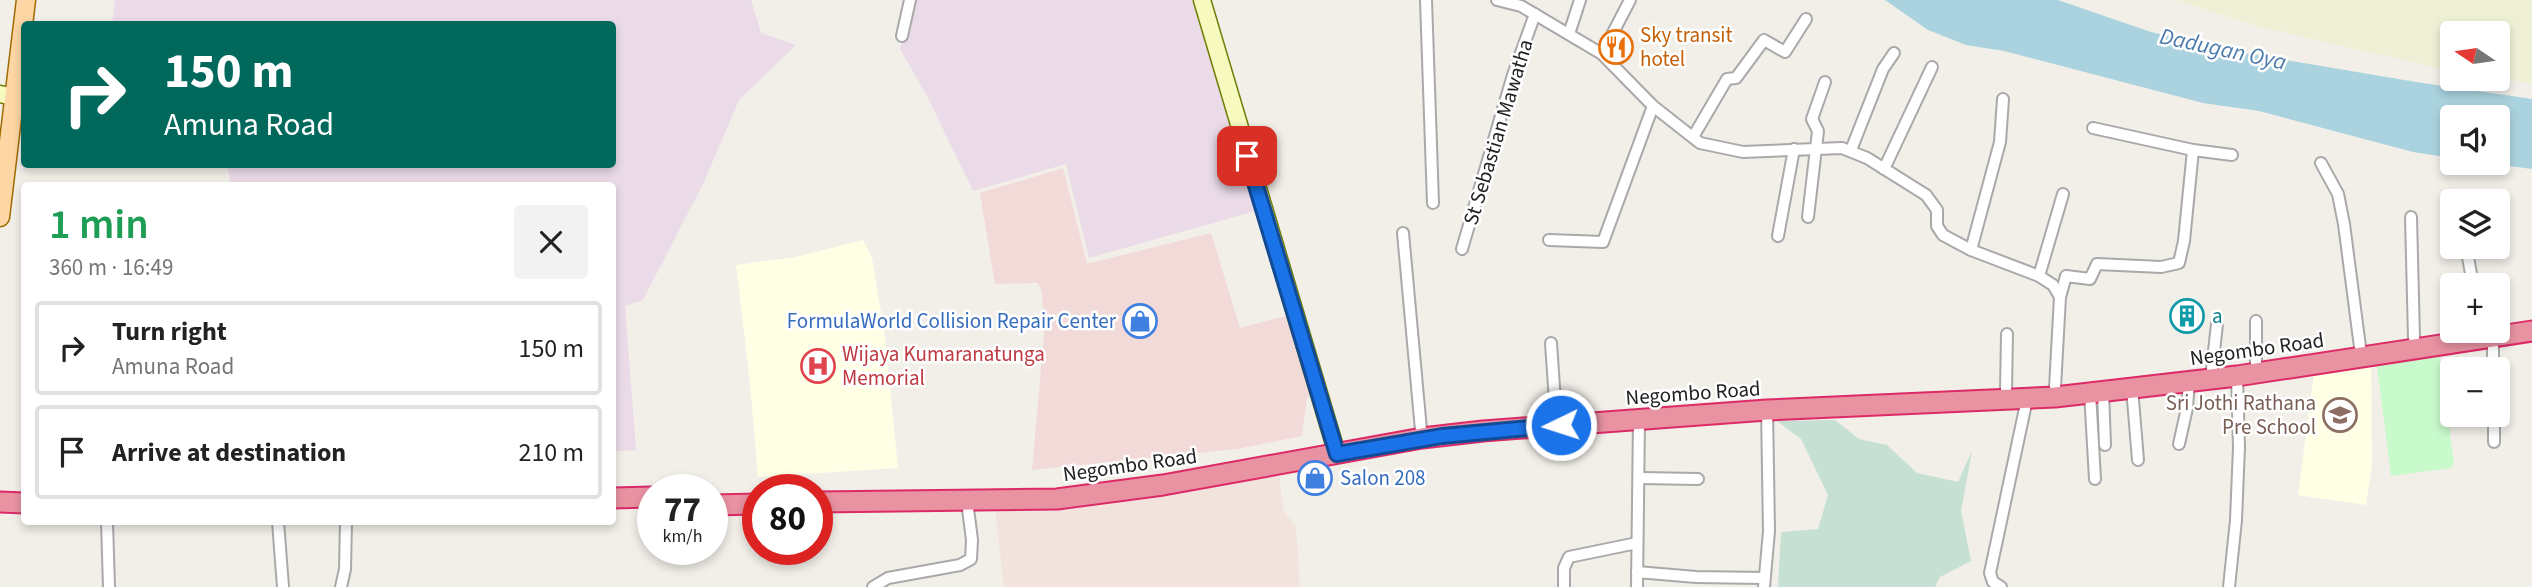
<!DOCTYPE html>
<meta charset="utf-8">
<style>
body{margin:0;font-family:"Source Sans 3",sans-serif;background:#f2f2f2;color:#222;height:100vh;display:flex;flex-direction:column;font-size:26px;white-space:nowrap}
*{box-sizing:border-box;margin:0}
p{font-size:23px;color:#767676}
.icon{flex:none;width:38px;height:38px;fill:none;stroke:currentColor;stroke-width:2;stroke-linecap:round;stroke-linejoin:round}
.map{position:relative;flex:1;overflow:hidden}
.side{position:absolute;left:21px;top:182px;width:595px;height:343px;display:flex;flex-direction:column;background:#fff;border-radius:7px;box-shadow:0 4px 10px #0003}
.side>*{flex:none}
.banner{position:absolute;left:21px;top:21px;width:595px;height:147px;border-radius:7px;box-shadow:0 4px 10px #0003;background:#00695c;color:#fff;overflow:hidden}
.needle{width:46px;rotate:283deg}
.controls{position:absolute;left:2440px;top:21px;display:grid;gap:14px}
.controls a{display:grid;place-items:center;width:70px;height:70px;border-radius:7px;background:#fff;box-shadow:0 4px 10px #0003;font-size:35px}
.speed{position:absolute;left:637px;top:474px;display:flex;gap:14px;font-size:35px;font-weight:700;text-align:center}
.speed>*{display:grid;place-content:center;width:91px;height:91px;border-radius:50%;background:#fff;box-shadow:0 4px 10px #0003;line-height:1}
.speed small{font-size:18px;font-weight:400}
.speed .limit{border:10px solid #d22;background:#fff;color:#111}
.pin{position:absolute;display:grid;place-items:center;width:60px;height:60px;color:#fff;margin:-30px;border-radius:14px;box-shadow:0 4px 10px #0006}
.me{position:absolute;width:77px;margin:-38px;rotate:266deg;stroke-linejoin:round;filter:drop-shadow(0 0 5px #0008)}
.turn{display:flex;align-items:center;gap:24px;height:147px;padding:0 28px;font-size:32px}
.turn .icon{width:91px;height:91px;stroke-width:2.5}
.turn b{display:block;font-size:49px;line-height:60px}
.round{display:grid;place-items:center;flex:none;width:74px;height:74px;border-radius:7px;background:#f2f2f2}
.overview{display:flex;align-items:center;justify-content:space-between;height:119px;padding:0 28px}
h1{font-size:42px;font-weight:600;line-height:52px;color:#1e9e55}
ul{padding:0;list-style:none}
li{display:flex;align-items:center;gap:21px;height:94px;margin:0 14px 10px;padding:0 14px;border:4px solid #e0e0e0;border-radius:7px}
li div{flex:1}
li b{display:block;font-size:26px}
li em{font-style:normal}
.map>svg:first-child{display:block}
</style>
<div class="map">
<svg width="2532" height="587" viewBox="0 0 2532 587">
<rect width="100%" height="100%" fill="#f2efe9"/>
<polygon fill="#f2dad9" points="1063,168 1087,264 1211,233 1240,328 1293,314 1314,394 1307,398 1302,436 1237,449 1032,470 1044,335 1042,291 1037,283 995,284 980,193"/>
<g fill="#ebdbe8">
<polygon points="115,0 751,0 761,33 796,45 739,100 703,184 643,300 625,306 636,450 613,451 612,186 231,185 227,165 612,164 612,24 164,24 112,22"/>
<polygon points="912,0 1199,0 1259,210 1089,258 1066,164 973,191 927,96 900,49"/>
</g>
<g fill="#ffffe5">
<polygon points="863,240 872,258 884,329 898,468 758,477 750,383 736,265 796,257"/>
<polygon points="2371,361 2372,464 2366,505 2298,495 2315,366"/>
</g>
<polygon fill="#f3e3dd" points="1278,468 1284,512 1296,526 1300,587 1004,587 994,500"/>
<polygon fill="#eef0d5" points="2176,0 2532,0 2532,84 2497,77 2497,33 2452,33 2452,71 2259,27"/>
<polygon fill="#c6e0d4" points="1835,420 1859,439 1887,445 1917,473 1958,482 1972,451 1961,511 1971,561 1940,577 1935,587 1778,587 1781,532 1818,529 1828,495 1801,439 1777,421"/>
<polygon fill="#c8facc" points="2439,350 2454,464 2451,468 2391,476 2376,359"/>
<polygon fill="#aad3df" points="1885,0 2058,0 2151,32 2227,50 2416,82 2532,99 2532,169 2487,163 2497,163 2497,117 2452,117 2452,158 2413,152 2259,111 2203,103 2004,51 1966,45 1928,30"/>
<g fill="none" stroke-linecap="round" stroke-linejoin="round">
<g stroke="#a9a9a9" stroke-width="14">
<g id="street">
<polyline points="1426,0 1433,203"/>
<polyline points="1497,0 1521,6 1602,54 1653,106 1700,143 1743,152 1842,148 1867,158 1926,195 1937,210 1937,226 1943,235 1971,250 2039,276 2053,285 2060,297 2055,388"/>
<polyline points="1569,34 1580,0"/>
<polyline points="902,36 910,0"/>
<polyline points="1602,54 1630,0"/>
<polyline points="2093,128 2193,150"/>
<polyline points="1693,137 1727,79 1736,78 1764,40 1785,52 1806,19"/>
<polyline points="1851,150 1883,69 1894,53"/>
<polyline points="2321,163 2338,194 2344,224 2360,347"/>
<polyline points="1884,169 1932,67"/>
<polyline points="1808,217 1818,131 1812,119 1825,82"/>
<polyline points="2411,217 2414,338"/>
<polyline points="1403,233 1421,430"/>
<polyline points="1778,236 1794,149"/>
<polyline points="1549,240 1603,242 1653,106"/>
<polyline points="1462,249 1513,75 1535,14"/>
<polyline points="1971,250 2000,142 2003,99"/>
<polyline points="2468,257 2473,285"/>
<polyline points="2039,276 2063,194"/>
<polyline points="2060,297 2066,276 2090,279 2097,264 2161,267 2179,263 2184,241 2193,150 2232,155"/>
<polyline points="2493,338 2493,369"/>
<polyline points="1551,343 1556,416"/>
<polyline points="2256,363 2256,321"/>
<polyline points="2212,369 2217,324"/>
<polyline points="2132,388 2138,460"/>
<polyline points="2006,391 2007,334"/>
<polyline points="2103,391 2105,445"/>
<polyline points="2090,393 2095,479"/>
<polyline points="2494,415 2494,442"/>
<polyline points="2179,444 2187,408 2189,381"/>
<polyline points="1640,478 1698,479"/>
<polyline points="107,522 109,587"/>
<polyline points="278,522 283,587"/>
<polyline points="1637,572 1696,577 1764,578"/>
<polyline points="341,587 345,569 346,522"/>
<polyline points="873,587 888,578 960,565 971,559 972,540 967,501"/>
<polyline points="1564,587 1564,568 1569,557 1637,543"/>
<polyline points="1637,587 1639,419"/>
<polyline points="1764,587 1769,531 1767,410"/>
<polyline points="2001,587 1993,582 1990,573 2027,399"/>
<polyline points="2229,587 2236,520 2239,447 2237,376"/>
</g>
</g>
<g stroke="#707d05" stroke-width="19">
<g id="secondary">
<polyline points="1202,0 1337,454"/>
<polyline points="0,94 14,97"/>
</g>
</g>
<g stroke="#a06b00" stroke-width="21">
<polyline id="primary" points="0,217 26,0"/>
</g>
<g stroke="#dc2a67" stroke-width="23">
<g id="highway">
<polyline points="612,498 653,497"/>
<polyline points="0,502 24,503"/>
<polyline points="817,502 1057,499 1163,485 1422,438 1483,431 1767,410 2055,397 2237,376 2532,331"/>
<polyline points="712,505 758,504"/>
</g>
</g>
<use href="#street" stroke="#fff" stroke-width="10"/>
<use href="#secondary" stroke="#f7fabf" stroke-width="16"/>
<use href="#primary" stroke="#fcd6a4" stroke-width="18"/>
<use href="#highway" stroke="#e892a2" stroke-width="19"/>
</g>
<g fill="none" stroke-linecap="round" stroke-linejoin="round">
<g stroke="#114b97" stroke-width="18">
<polyline id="route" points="1247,156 1337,454 1442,436 1561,425"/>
</g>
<use href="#route" stroke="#1a73e8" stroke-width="12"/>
</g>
<defs>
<g id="restaurant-ring" transform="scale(1.75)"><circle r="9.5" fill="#fff" stroke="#e8710a" stroke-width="1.5"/><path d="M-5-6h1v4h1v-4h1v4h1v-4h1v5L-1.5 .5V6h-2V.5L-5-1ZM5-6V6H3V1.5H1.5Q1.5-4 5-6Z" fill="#e8710a"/></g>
<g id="building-ring" transform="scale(1.75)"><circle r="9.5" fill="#fff" stroke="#0f9aa8" stroke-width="1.5"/><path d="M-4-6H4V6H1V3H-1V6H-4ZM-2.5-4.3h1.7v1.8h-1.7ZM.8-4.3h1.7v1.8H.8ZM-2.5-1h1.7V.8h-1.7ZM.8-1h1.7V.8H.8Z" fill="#0f9aa8"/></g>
<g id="shop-ring" transform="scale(1.75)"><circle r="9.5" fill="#fff" stroke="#3f7fe0" stroke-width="1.5"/><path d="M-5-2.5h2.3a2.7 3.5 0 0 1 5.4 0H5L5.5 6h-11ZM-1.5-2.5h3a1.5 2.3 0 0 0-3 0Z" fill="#3f7fe0"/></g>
<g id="hospital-ring" transform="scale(1.75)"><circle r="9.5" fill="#fff" stroke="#e0444e" stroke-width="1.5"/><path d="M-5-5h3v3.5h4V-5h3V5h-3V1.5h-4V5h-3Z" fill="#e0444e"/></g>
<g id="school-ring" transform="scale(1.75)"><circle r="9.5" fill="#fff" stroke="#8d6e63" stroke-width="1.5"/><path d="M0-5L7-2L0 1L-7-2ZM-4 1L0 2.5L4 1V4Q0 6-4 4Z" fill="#8d6e63"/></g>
</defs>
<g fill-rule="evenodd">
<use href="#restaurant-ring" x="1616" y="47"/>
<use href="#building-ring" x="2187" y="316"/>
<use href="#shop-ring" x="1140" y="321"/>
<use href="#hospital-ring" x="818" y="366"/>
<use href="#school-ring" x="2340" y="415"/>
<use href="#shop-ring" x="1315" y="478"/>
</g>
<g text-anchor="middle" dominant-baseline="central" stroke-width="5" stroke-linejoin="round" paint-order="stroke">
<g font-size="21" fill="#c56008" stroke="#fff" text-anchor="start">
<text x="1640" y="35">Sky transit<tspan x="1640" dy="24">hotel</tspan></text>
</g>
<g font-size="21" fill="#222" stroke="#fff">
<text transform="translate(1498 132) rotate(-73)">St Sebastian Mawatha</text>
<text transform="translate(2257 349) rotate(-8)">Negombo Road</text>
<text transform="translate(1693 393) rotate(-4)">Negombo Road</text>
<text transform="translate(1130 465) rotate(-8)">Negombo Road</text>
</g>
<g font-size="21" fill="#0d838f" stroke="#fff" text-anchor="start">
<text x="2212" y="316">a</text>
</g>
<g font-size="21" fill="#366cbe" stroke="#fff" text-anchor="end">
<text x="1116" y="321">FormulaWorld Collision Repair Center</text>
<text x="1340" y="478" text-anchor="start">Salon 208</text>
</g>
<g font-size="21" fill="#be3a42" stroke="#fff" text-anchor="start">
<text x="842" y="354">Wijaya Kumaranatunga<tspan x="842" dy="24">Memorial</tspan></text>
</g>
<g font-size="21" fill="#785e54" stroke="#fff" text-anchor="end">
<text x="2316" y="403">Sri Jothi Rathana<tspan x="2316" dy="24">Pre School</tspan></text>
</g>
<g font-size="23" font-style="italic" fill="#4a7aab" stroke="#fff">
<text transform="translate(2223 49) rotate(12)">Dadugan Oya</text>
</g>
</g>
</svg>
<div class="controls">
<a><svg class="needle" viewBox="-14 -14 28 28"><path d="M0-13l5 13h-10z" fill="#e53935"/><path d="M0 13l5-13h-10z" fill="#767676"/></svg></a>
<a><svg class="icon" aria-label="sound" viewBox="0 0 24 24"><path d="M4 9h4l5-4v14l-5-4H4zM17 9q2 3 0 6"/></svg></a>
<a><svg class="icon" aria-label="layers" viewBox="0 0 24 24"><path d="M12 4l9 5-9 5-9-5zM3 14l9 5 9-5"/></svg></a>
<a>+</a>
<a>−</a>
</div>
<div class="speed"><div>77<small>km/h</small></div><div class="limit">80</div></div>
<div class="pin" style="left:1247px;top:156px;background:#d93025"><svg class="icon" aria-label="arrive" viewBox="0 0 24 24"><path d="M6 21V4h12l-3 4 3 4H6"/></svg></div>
<svg class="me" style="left:1561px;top:425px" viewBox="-20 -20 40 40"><circle r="17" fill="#1a73e8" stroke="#fff" stroke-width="3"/><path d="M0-11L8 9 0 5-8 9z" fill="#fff"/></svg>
<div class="banner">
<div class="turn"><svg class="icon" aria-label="right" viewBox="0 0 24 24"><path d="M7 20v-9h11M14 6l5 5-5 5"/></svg><div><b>150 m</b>Amuna Road</div></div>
</div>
<section class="side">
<div class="overview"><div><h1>1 min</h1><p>360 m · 16:49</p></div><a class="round"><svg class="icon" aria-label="close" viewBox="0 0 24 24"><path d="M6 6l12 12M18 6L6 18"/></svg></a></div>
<ul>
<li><svg class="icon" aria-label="right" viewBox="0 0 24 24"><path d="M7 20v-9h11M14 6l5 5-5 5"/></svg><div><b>Turn right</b><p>Amuna Road</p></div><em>150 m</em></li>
<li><svg class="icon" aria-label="arrive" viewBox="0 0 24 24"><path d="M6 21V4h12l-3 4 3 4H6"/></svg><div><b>Arrive at destination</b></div><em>210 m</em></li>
</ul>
</section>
</div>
